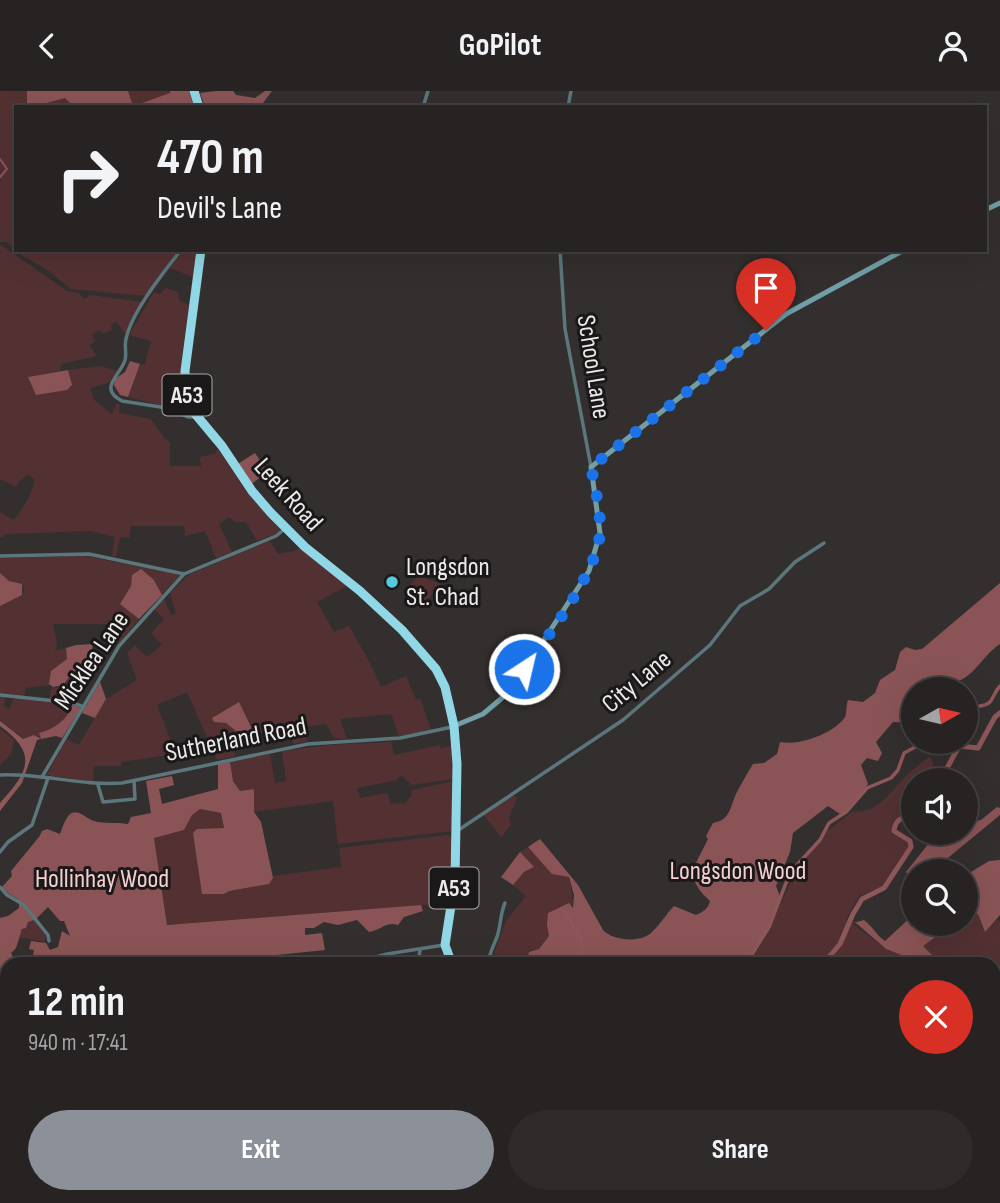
<!DOCTYPE html>
<meta charset="utf-8">
<style>
body{margin:0;font-family:"Sofia Sans Condensed",sans-serif;background:#2f2b2b;color:#f1f3f6;height:100vh;display:flex;flex-direction:column;font-size:26px;white-space:nowrap}
*{box-sizing:border-box;margin:0}
p{font-size:23px;color:#a4a4a6}
.icon{flex:none;width:38px;height:38px;fill:none;stroke:currentColor;stroke-width:2;stroke-linecap:round;stroke-linejoin:round}
.map{position:relative;flex:1;overflow:hidden}
.drawer{position:absolute;left:0px;top:866px;width:1001px;height:247px;display:flex;flex-direction:column;background:#272323;border-radius:21px 21px 0 0;box-shadow:0 7px 28px #0002,0 0 0 2px #434041}
.drawer>*{flex:none}
.guide{position:absolute;left:14px;top:14px;width:973px;height:147px;border-radius:0px;box-shadow:0 7px 28px #0002,0 0 0 2px #434041;background:#272323;color:#f1f3f6;overflow:hidden}
.needle{width:46px;rotate:82deg}
.tools{position:absolute;left:901px;top:586px;display:grid;gap:14px}
.tools a{display:grid;place-items:center;width:77px;height:77px;border-radius:50%;background:#272323;box-shadow:0 7px 28px #0002,0 0 0 2px #434041;font-size:35px}
.pin{position:absolute;display:grid;place-items:center;width:60px;height:60px;color:#fff;margin:-72px -30px;border-radius:50% 50% 50% 0;rotate:-45deg;box-shadow:0 0 7px #0007}
.pin .icon{rotate:45deg}
.me{position:absolute;width:77px;margin:-38px;rotate:35deg;stroke-linejoin:round;filter:drop-shadow(0 0 5px #0008)}
.turn{display:flex;align-items:center;gap:24px;height:147px;padding:0 28px;font-size:32px}
.turn .icon{width:91px;height:91px;stroke-width:2.5}
.turn b{display:block;font-size:49px;line-height:60px}
.round{display:grid;place-items:center;flex:none;width:74px;height:74px;border-radius:37px;background:#2f2b2b}
.head{display:flex;align-items:center;justify-content:space-between;height:119px;padding:0 28px}
h1{font-size:42px;font-weight:700;line-height:52px}
.button{display:flex;gap:14px;margin-top:auto;padding:14px 28px}
.button a{flex:1;height:80px;border-radius:42px;background:#8c9099;color:#fff;font-size:28px;font-weight:700;line-height:80px;text-align:center}
.button a+a{background:#2f2b2b;color:#f1f3f6}
header{display:flex;justify-content:space-between;align-items:center;height:91px;padding:0 28px;background:#272323;font-size:32px;font-weight:700}
.map>svg:first-child{display:block}
</style>
<header><svg class="icon" aria-label="back" viewBox="0 0 24 24"><path d="M15 5l-7 7 7 7"/></svg>GoPilot<svg class="icon" aria-label="person" viewBox="0 0 24 24"><circle cx="12" cy="8" r="4"/><path d="M4 21q1-7 8-7t8 7"/></svg></header>
<div class="map">
<svg width="1000" height="1112" viewBox="0 0 1000 1112">
<rect width="100%" height="100%" fill="#342f2f"/>
<g fill="#533132">
<polygon points="0,0 27,0 28,4 65,7 72,14 85,16 16,16 16,159 178,160 145,205 71,198 49,180 18,162 7,151 0,151"/>
<polygon points="128,0 170,0 171,2 142,12 132,12"/>
<path d="M0,153L67,200L79,202L84,208L90,204L142,211L125,243L116,230L111,235L112,239L102,243L100,239L92,243L95,251L89,254L97,265L61,273L60,280L28,286L70,283L68,279L101,275L117,280L108,292L90,297L94,309L112,323L117,312L120,313L119,322L151,328L165,348L170,351V375H201L200,366L215,363L218,358L245,399L282,440L257,450L246,431H234L230,426L219,433L232,461L216,467L205,440L185,445L184,435H131L129,447L120,446L116,466L112,464L115,446L91,440L5,443L3,447L0,446V421L14,429C23,416 34,403 34,387L27,384L19,390L16,396L0,388Z"/>
<polygon points="184,159 197,159 193,186 170,177"/>
<path d="M166,197L178,201L179,209L189,214C186,243 172,298 190,322L188,323L180,319L128,306L139,275L145,273L151,250L129,244L154,201L160,203Z"/>
<polygon points="270,450 278,463 294,460 300,456 347,495 317,511 334,541 349,535 370,572 381,596 406,585 416,609 420,607 431,639 399,645 391,623 340,628 347,648 334,647 326,633 303,636 307,650 294,653 286,638 255,644 239,611 229,619 217,623 214,631 226,632 236,640 246,639 254,647 241,650 233,657 235,665 217,669 187,601 157,614 176,663 121,671 121,675 94,675 93,692 47,684 66,648 79,654 106,608 137,589 127,562 135,554 147,566 162,554 151,542 164,528 154,518 164,508 171,524 176,523 170,502 190,483"/>
<polygon points="86,465 180,484 162,504 154,489 131,495 120,513 139,528 118,553 108,533 53,533 57,553 55,560 66,557 67,568 58,575 50,594 26,597 24,606 0,603 0,515 22,504 24,500 22,493 9,490 0,482 0,467"/>
<polygon points="418,485 442,493 425,511 409,496"/>
<path d="M76,582L77,587L73,611L49,609L52,595L57,597C65,593 67,585 76,582Z"/>
<path d="M0,606H5L4,615L9,618L14,607L73,613C68,629 55,638 40,642L41,648L34,644L24,648L0,630Z"/>
<polygon points="0,638 14,649 11,663 0,674"/>
<polygon points="391,651 394,664 440,654 441,657 452,654 454,688 411,694 402,685 398,686 397,689 357,697 360,707 387,702 391,713 405,712 411,705 412,699 454,690 453,740 338,753 333,710 254,721 254,698 240,700 233,690 230,671 270,663 275,692 286,690 282,660 328,654"/>
<path d="M930,665L933,672V678L924,682L923,689L914,690L913,718L911,722L897,727L892,732V739L907,751L908,756L887,788L881,796L859,805L846,828L886,858L924,873H745L774,826L799,774L827,740L852,721C878,723 891,700 908,683C914,677 923,671 930,665Z"/>
<polygon points="513,704 517,707 509,727 511,734 501,746 483,723"/>
<polygon points="200,718 221,722 224,738 197,738 229,800 269,793 272,785 341,776 339,757 448,744 452,746 452,799 435,813 167,834 154,747 184,739 192,724"/>
<path d="M528,756L569,786C571,797 573,807 572,818L547,834L549,845L539,858L529,861L525,873H502L494,862L506,830L526,805L513,794L524,781L534,776L520,761Z"/>
<polygon points="978,823 985,840 997,828 1000,831 1000,905 994,914 994,873 941,873 922,855 953,833 966,833 966,827"/>
<polygon points="34,829 46,843 45,851 18,846 28,831"/>
<polygon points="994,915 1000,920 1000,972 994,977"/>
<polygon points="0,976 7,984 7,1058 0,1056"/>
<polygon points="50,1106 123,1106 125,1112 57,1112"/>
<polygon points="213,1106 515,1106 517,1112 217,1112"/>
<polygon points="760,1106 825,1106 824,1112 760,1112"/>
<polygon points="832,1106 948,1106 944,1112 851,1112 844,1106 843,1112 833,1112"/>
</g>
<g fill="#8a5456">
<path d="M27,0H128L132,12H142L170,2V0H189L194,16C181,16 171,11 158,16H85L72,14L65,7L35,15L27,12Z"/>
<polygon points="216,0 233,0 236,4 255,7 265,0 272,0 260,16 252,14 239,16 232,12 221,12 220,16 205,16 200,2"/>
<polygon points="130,270 140,273 128,306 120,304 114,294 115,288 125,281"/>
<polygon points="68,279 72,294 67,299 36,304 28,286"/>
<polygon points="255,362 268,381 250,394 236,374"/>
<polygon points="141,478 154,489 162,504 139,528 120,513 131,495 132,484"/>
<polygon points="0,482 9,490 22,493 22,504 0,515"/>
<path d="M1000,492V553C989,560 982,571 972,581C959,594 932,598 914,598L913,632L893,631L876,651L882,662L878,670L867,667L861,674L868,693L852,717L840,723L828,715L793,742L790,761L776,795L781,808L774,826L745,873H525L529,861L539,858L549,845L547,834L548,822L569,812L573,817L574,804L569,786L552,783L528,756L540,748L578,794L603,839C613,850 640,852 651,842C660,834 666,823 674,815L696,824C703,821 708,818 710,810C683,786 695,775 708,748L706,745L713,732C730,729 730,717 736,703C741,693 747,683 753,673L764,672L777,663L780,651C798,655 834,643 845,626C847,621 846,614 848,609L863,611L875,602L880,589L895,579L900,561L906,556L915,559L922,558Z"/>
<polygon points="93,553 92,559 80,580 71,584 63,594 53,596 49,593 51,580 67,568 66,557 76,554"/>
<polygon points="100,591 106,608 95,627 82,622"/>
<polygon points="239,611 255,644 246,640 236,640 226,632 214,631 212,627"/>
<path d="M73,613L81,617L62,647L56,645L41,648L39,642C55,638 67,629 73,613Z"/>
<path d="M230,671L233,690L240,700L254,698V721L261,731L273,787L269,793L229,800L224,803H202L193,742L197,738L224,737L221,722L200,718L192,724L184,739L154,747L167,834L421,814L423,820L404,826L398,834C386,830 380,840 369,841L357,829L338,834L324,831L314,837H305V844L322,842L325,859L267,865V873H7V894L0,889V827L8,825L19,817V813L23,814L34,829L28,831L26,837L22,838L16,857L11,862L15,870L30,869V864H33L34,859L29,858L31,850L46,852L50,859L58,856L62,840L70,845L64,830H60L48,816L36,828L25,813L8,802L2,796L12,785L11,780L39,746L42,740L47,738L60,743C64,734 67,718 79,722C85,724 89,729 94,730C105,733 116,731 128,733L131,726L151,722L146,690L172,685L174,694L159,698L162,713L218,698V673Z"/>
<polygon points="997,716 1000,717 1000,724 932,780 920,779 908,784 906,781 929,752 941,742 966,742 966,732 981,729"/>
<polygon points="520,761 534,776 524,781 513,794 501,786"/>
<polygon points="1000,769 1000,824 985,841 978,823 966,827 966,784 989,770"/>
<path d="M913,824L914,833H953L923,855L941,873H924L886,858L856,832H853L864,829C874,837 876,844 885,850Z"/>
<polygon points="0,897 7,903 7,984 0,976"/>
<polygon points="0,1076 7,1082 7,1106 37,1106 48,1112 0,1112"/>
</g>
<path fill="#8e5759" d="M0,630L23,648L34,644L41,648L37,649L22,692L0,720V712C28,681 39,663 0,635Z"/>
<g fill="none" stroke-linecap="round" stroke-linejoin="round">
<g stroke="#8e5759" stroke-width="2">
<polyline points="0,68 7,78 0,86"/>
<polyline points="564,819 581,848 585,873"/>
<polyline points="86,871 87,869"/>
</g>
<g stroke="#8e5759" stroke-width="3.5">
<path d="M966,619C973,614 984,617 990,611C994,606 995,600 1000,595"/>
<polyline points="746,873 769,836 786,792 796,775 820,749 829,732 846,721 867,697 891,687 898,679 904,662 919,654 936,651"/>
<polyline points="742,1106 742,1112"/>
</g>
<g stroke="#8e5759" stroke-width="5">
<polyline points="926,690 930,679 945,681 959,655 978,657 995,626 1000,622"/>
<path d="M823,873L840,853L853,823L862,808L884,797L911,756L910,750L894,740C895,728 902,727 912,724L914,721"/>
<polyline points="814,1112 815,1106"/>
</g>
<g stroke="#5b777c" stroke-width="3.5">
<polyline points="423,16 428,0"/>
<polyline points="568,16 571,0"/>
<path d="M181,159C164,181 132,220 126,248C124,255 127,262 125,269C121,284 97,297 122,310L167,317L188,326H196"/>
<polyline points="560,159 565,238 591,376"/>
<polyline points="0,465 89,463 184,483"/>
<polyline points="0,604 74,612 84,616"/>
<path d="M0,684C41,682 81,695 122,692L308,653L400,647L452,636"/>
<polyline points="42,686 119,555 184,483 276,445 286,437"/>
<polyline points="98,694 103,711 135,708 134,690"/>
<polyline points="457,740 623,629 710,554 740,515 769,498 795,471 824,452"/>
<polyline points="0,761 8,751 32,734 48,687"/>
<polyline points="0,796 7,804 24,814 48,844 49,850"/>
<polyline points="457,867 461,873"/>
<polyline points="350,873 387,863 444,854"/>
<polyline points="418,873 420,859"/>
<path d="M488,873C489,863 493,856 497,846C501,834 500,823 505,812"/>
<polyline points="994,1048 1000,1051"/>
<polyline points="971,1112 971,1106"/>
<polyline points="983,1112 1000,1104"/>
</g>
<g stroke="#719ea7" stroke-width="5">
<polyline points="985,119 1000,112"/>
<polyline points="454,635 483,623 502,607 542,552 589,480 600,442 591,376 786,223 904,159"/>
</g>
<g stroke="#91d7e5" stroke-width="9">
<polyline points="194,0 199,16"/>
<polyline points="201,159 185,280 186,301 192,319 222,355 252,400 271,422 305,456 360,500 402,539 436,578 445,596 454,635 457,673 455,789 445,854 452,873"/>
<polyline points="569,1106 575,1112"/>
</g>
</g>
<g fill="none" stroke-linecap="round" stroke-linejoin="round">
<path stroke="#1a73e8" stroke-width="12" stroke-dasharray="0 21.6" d="M524,578C548,545 598,481 600,441C601,420 595,397 591,376L766,239"/>
</g>
<circle fill="#55cadf" stroke="#1a1818" stroke-width="2.5" cx="392" cy="491" r="7"/>
<g text-anchor="middle" dominant-baseline="central" stroke-width="6" stroke-linejoin="round" paint-order="stroke">
<g fill="#1a1818" stroke="#aeabab" stroke-width="2">
<rect x="162.5" y="283.5" width="49" height="41" rx="5"/>
<rect x="429.5" y="776.5" width="49" height="41" rx="5"/>
</g>
<g font-size="24" font-weight="bold" fill="#edeaea">
<text x="187" y="304">A53</text>
<text x="454" y="797">A53</text>
</g>
<g font-size="26" fill="#edeaea" stroke="#1a1818">
<text transform="translate(593 276) rotate(81)">School Lane</text>
<text transform="translate(288 404) rotate(48)">Leek Road</text>
<text transform="translate(92 570) rotate(-56)">Micklea Lane</text>
<text transform="translate(637 591) rotate(-40)">City Lane</text>
<text transform="translate(236 649) rotate(-11)">Sutherland Road</text>
</g>
<g font-size="26" fill="#edeaea" stroke="#1a1818" text-anchor="start">
<text x="406" y="476">Longsdon<tspan x="406" dy="30">St. Chad</tspan></text>
</g>
<g font-size="26" fill="#f5d0d1" stroke="#1a1818">
<text x="738" y="780">Longsdon Wood</text>
<text x="102" y="788">Hollinhay Wood</text>
</g>
</g>
</svg>
<div class="tools">
<a><svg class="needle" viewBox="-14 -14 28 28"><path d="M0-13l5 13h-10z" fill="#e53935"/><path d="M0 13l5-13h-10z" fill="#a4a4a6"/></svg></a>
<a><svg class="icon" aria-label="sound" viewBox="0 0 24 24"><path d="M4 9h4l5-4v14l-5-4H4zM17 9q2 3 0 6"/></svg></a>
<a><svg class="icon" aria-label="search" viewBox="0 0 24 24"><circle cx="10" cy="10" r="6"/><path d="M15 15l6 6"/></svg></a>
</div>
<div class="pin" style="left:766px;top:239px;background:#d93025"><svg class="icon" aria-label="arrive" viewBox="0 0 24 24"><path d="M6 21V4h12l-3 4 3 4H6"/></svg></div>
<svg class="me" style="left:524px;top:578px" viewBox="-20 -20 40 40"><circle r="17" fill="#1a73e8" stroke="#fff" stroke-width="3"/><path d="M0-11L8 9 0 5-8 9z" fill="#fff"/></svg>
<div class="guide">
<div class="turn"><svg class="icon" aria-label="right" viewBox="0 0 24 24"><path d="M7 20v-9h11M14 6l5 5-5 5"/></svg><div><b>470 m</b>Devil's Lane</div></div>
</div>
<section class="drawer">
<div class="head"><div><h1>12 min</h1><p>940 m · 17:41</p></div><a class="round" style="background:#d93025;color:#fff"><svg class="icon" aria-label="close" viewBox="0 0 24 24"><path d="M6 6l12 12M18 6L6 18"/></svg></a></div>
<div class="button"><a>Exit</a><a>Share</a></div>
</section>
</div>
